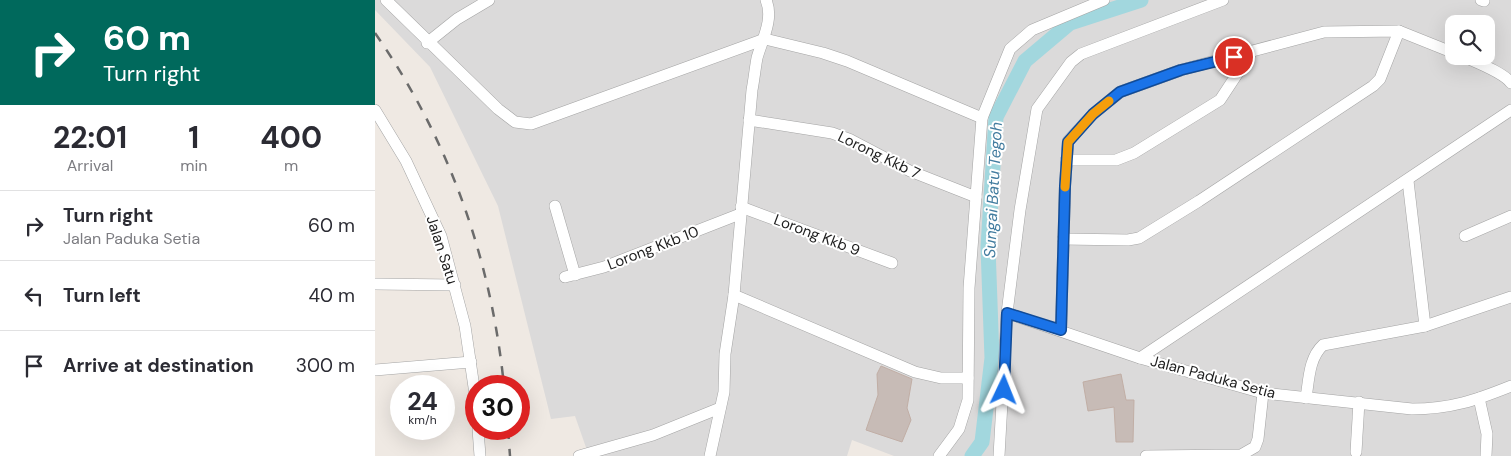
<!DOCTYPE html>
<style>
body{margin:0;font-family:"DM Sans",sans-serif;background:#f2f2f3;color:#2b2b33;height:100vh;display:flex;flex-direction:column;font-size:19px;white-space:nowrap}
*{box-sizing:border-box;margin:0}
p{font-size:16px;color:#7c7c81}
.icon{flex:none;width:28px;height:28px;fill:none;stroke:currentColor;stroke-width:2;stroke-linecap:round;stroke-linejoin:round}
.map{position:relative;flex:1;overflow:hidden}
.side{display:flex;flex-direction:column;background:#fff;width:375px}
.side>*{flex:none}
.top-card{background:#00695c;color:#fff;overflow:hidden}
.fabs{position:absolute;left:1070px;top:15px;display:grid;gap:10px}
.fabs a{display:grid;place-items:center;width:50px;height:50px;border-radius:10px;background:#fff;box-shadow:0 5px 20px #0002;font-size:25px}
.speed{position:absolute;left:15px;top:375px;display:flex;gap:10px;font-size:25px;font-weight:700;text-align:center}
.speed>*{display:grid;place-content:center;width:65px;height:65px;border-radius:50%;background:#fff;box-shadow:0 5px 20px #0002;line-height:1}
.speed small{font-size:12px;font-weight:400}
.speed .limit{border:8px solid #d22;background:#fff;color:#111}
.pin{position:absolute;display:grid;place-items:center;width:42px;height:42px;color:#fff;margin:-21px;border:2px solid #fff;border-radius:50%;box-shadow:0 1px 5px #0007}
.me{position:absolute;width:55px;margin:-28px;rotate:2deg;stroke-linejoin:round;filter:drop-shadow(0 0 4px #0008)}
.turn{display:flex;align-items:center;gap:18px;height:105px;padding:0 20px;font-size:22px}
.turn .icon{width:65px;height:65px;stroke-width:2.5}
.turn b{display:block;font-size:35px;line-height:42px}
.eta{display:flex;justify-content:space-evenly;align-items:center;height:85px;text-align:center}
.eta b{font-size:30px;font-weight:700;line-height:35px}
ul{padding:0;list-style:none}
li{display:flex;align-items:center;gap:15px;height:70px;padding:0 20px;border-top:1px solid #e1e1e2}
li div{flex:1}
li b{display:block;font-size:19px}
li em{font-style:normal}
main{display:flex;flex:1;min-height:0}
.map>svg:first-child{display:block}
</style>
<main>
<section class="side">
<div class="top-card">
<div class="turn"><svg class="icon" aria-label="right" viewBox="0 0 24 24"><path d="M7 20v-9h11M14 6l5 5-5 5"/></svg><div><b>60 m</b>Turn right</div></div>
</div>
<div class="eta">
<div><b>22:01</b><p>Arrival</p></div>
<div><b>1</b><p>min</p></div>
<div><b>400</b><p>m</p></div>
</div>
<ul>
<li><svg class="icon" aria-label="right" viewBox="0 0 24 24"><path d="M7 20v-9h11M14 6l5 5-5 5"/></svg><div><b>Turn right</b><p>Jalan Paduka Setia</p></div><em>60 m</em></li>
<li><svg class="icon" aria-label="left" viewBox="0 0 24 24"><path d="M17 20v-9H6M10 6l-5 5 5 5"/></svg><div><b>Turn left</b></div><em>40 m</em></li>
<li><svg class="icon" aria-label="arrive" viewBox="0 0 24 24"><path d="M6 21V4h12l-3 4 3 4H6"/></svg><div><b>Arrive at destination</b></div><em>300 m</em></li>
</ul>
</section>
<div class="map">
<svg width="1136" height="456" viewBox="0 0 1136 456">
<rect width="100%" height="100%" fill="#efe9e3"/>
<path fill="#dbdada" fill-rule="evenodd" d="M0,0H1136V456H519L477,440L472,456H214L200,416L176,419L123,206L55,67L0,10ZM1079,24H1111V56H1079Z"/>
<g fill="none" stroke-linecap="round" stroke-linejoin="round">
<polyline stroke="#a2d7de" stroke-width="15" points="597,456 607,442 617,358 613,247 621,117 650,61 695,23 766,0"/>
</g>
<g fill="#c7bbb6" stroke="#c1aea5">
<polygon points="506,366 537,379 532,408 536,420 527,442 491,430 503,395 502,374"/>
<polygon points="746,374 751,400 759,400 758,442 741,442 739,407 713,411 708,382"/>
</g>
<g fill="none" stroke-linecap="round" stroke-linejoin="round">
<g stroke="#a4a4a4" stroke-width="12">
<g id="minor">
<polyline points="11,0 123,109 140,122 156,124 390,39 448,53 472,61 607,118"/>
<polyline points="1106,0 1109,1"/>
<polyline points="52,43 82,19 114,0"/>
<path d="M1087,56C1100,62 1128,72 1136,83"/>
<polyline points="0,110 31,161 66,236 90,326 101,401"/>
<polyline points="374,120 457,133 476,140 535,171 601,197"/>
<polyline points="691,160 741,160 759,153 845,100 876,53"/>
<polyline points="1033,181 1050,326"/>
<polyline points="180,206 200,275"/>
<polyline points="366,207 517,263"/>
<polyline points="1090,236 1136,216"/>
<polyline points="688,239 753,240 764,238 824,201 998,86 1005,79 1024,31"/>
<polyline points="190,277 229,267 365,214"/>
<polyline points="0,284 80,285"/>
<polyline points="359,295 540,372 566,378 593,378"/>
<path d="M632,313L765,358L888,393L1037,409C1076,409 1101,400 1136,386"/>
<polyline points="686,330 690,186 693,141 718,114 745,92 806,70 949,32 1024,31 1079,53"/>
<polyline points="765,358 1136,110"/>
<polyline points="0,370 96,362"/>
<path d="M931,398C934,379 934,358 948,345L1050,326L1136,297"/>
<polyline points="1104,398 1112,434 1111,456"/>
<polyline points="103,429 105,456"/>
<polyline points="981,452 984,402"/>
<polyline points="204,456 278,435 345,408"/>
<path d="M335,456L349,392L350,354L359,295L377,90C379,80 380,69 382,58C387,40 399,19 391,0"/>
<polyline points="564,456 584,429 593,400 594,288 607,118 635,49 657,30 729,0"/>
<polyline points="624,456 632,313 645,210 662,109 696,62 706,54 848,0"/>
<polyline points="771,456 866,455 880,447 883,439 888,393"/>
</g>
</g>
<use href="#minor" stroke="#fff" stroke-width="11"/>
<g stroke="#6b6b6b" stroke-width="2.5" stroke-dasharray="10 10" stroke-linecap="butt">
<path d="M0,33C74,139 116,258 129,386"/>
<polyline points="133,429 135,456"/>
</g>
</g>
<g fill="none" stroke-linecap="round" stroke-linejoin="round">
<g stroke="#114b97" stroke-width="12">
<polyline id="route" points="629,390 632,313 686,330 690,186 693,142 718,114 745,92 806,70 859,57"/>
</g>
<use href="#route" stroke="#1a73e8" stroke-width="9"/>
<polyline stroke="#f59e0b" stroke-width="9" points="690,187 693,142 718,114 734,101"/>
</g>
<g text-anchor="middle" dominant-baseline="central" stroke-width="4" stroke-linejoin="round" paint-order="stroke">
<g font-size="15" fill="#1d1d1d" stroke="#fff">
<text transform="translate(504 155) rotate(26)">Lorong Kkb 7</text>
<text transform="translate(442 235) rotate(21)">Lorong Kkb 9</text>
<text transform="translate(278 248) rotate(-21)">Lorong Kkb 10</text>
<text transform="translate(67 250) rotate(72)">Jalan Satu</text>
<text transform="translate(838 377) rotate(15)">Jalan Paduka Setia</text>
</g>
<g font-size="16" font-style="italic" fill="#427c9f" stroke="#fff">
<text transform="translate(618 190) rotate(-87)">Sungai Batu Tegoh</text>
</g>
</g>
</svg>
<div class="fabs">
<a><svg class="icon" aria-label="search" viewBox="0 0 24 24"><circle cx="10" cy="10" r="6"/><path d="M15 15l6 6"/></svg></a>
</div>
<div class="speed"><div>24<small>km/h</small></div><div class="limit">30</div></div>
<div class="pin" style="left:859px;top:57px;background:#d93025"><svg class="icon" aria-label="arrive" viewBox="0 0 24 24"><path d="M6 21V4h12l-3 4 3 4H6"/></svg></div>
<svg class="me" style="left:629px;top:390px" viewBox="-20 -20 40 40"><path d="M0-17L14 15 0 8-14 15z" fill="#1a73e8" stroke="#fff" stroke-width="4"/></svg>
</div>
</main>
